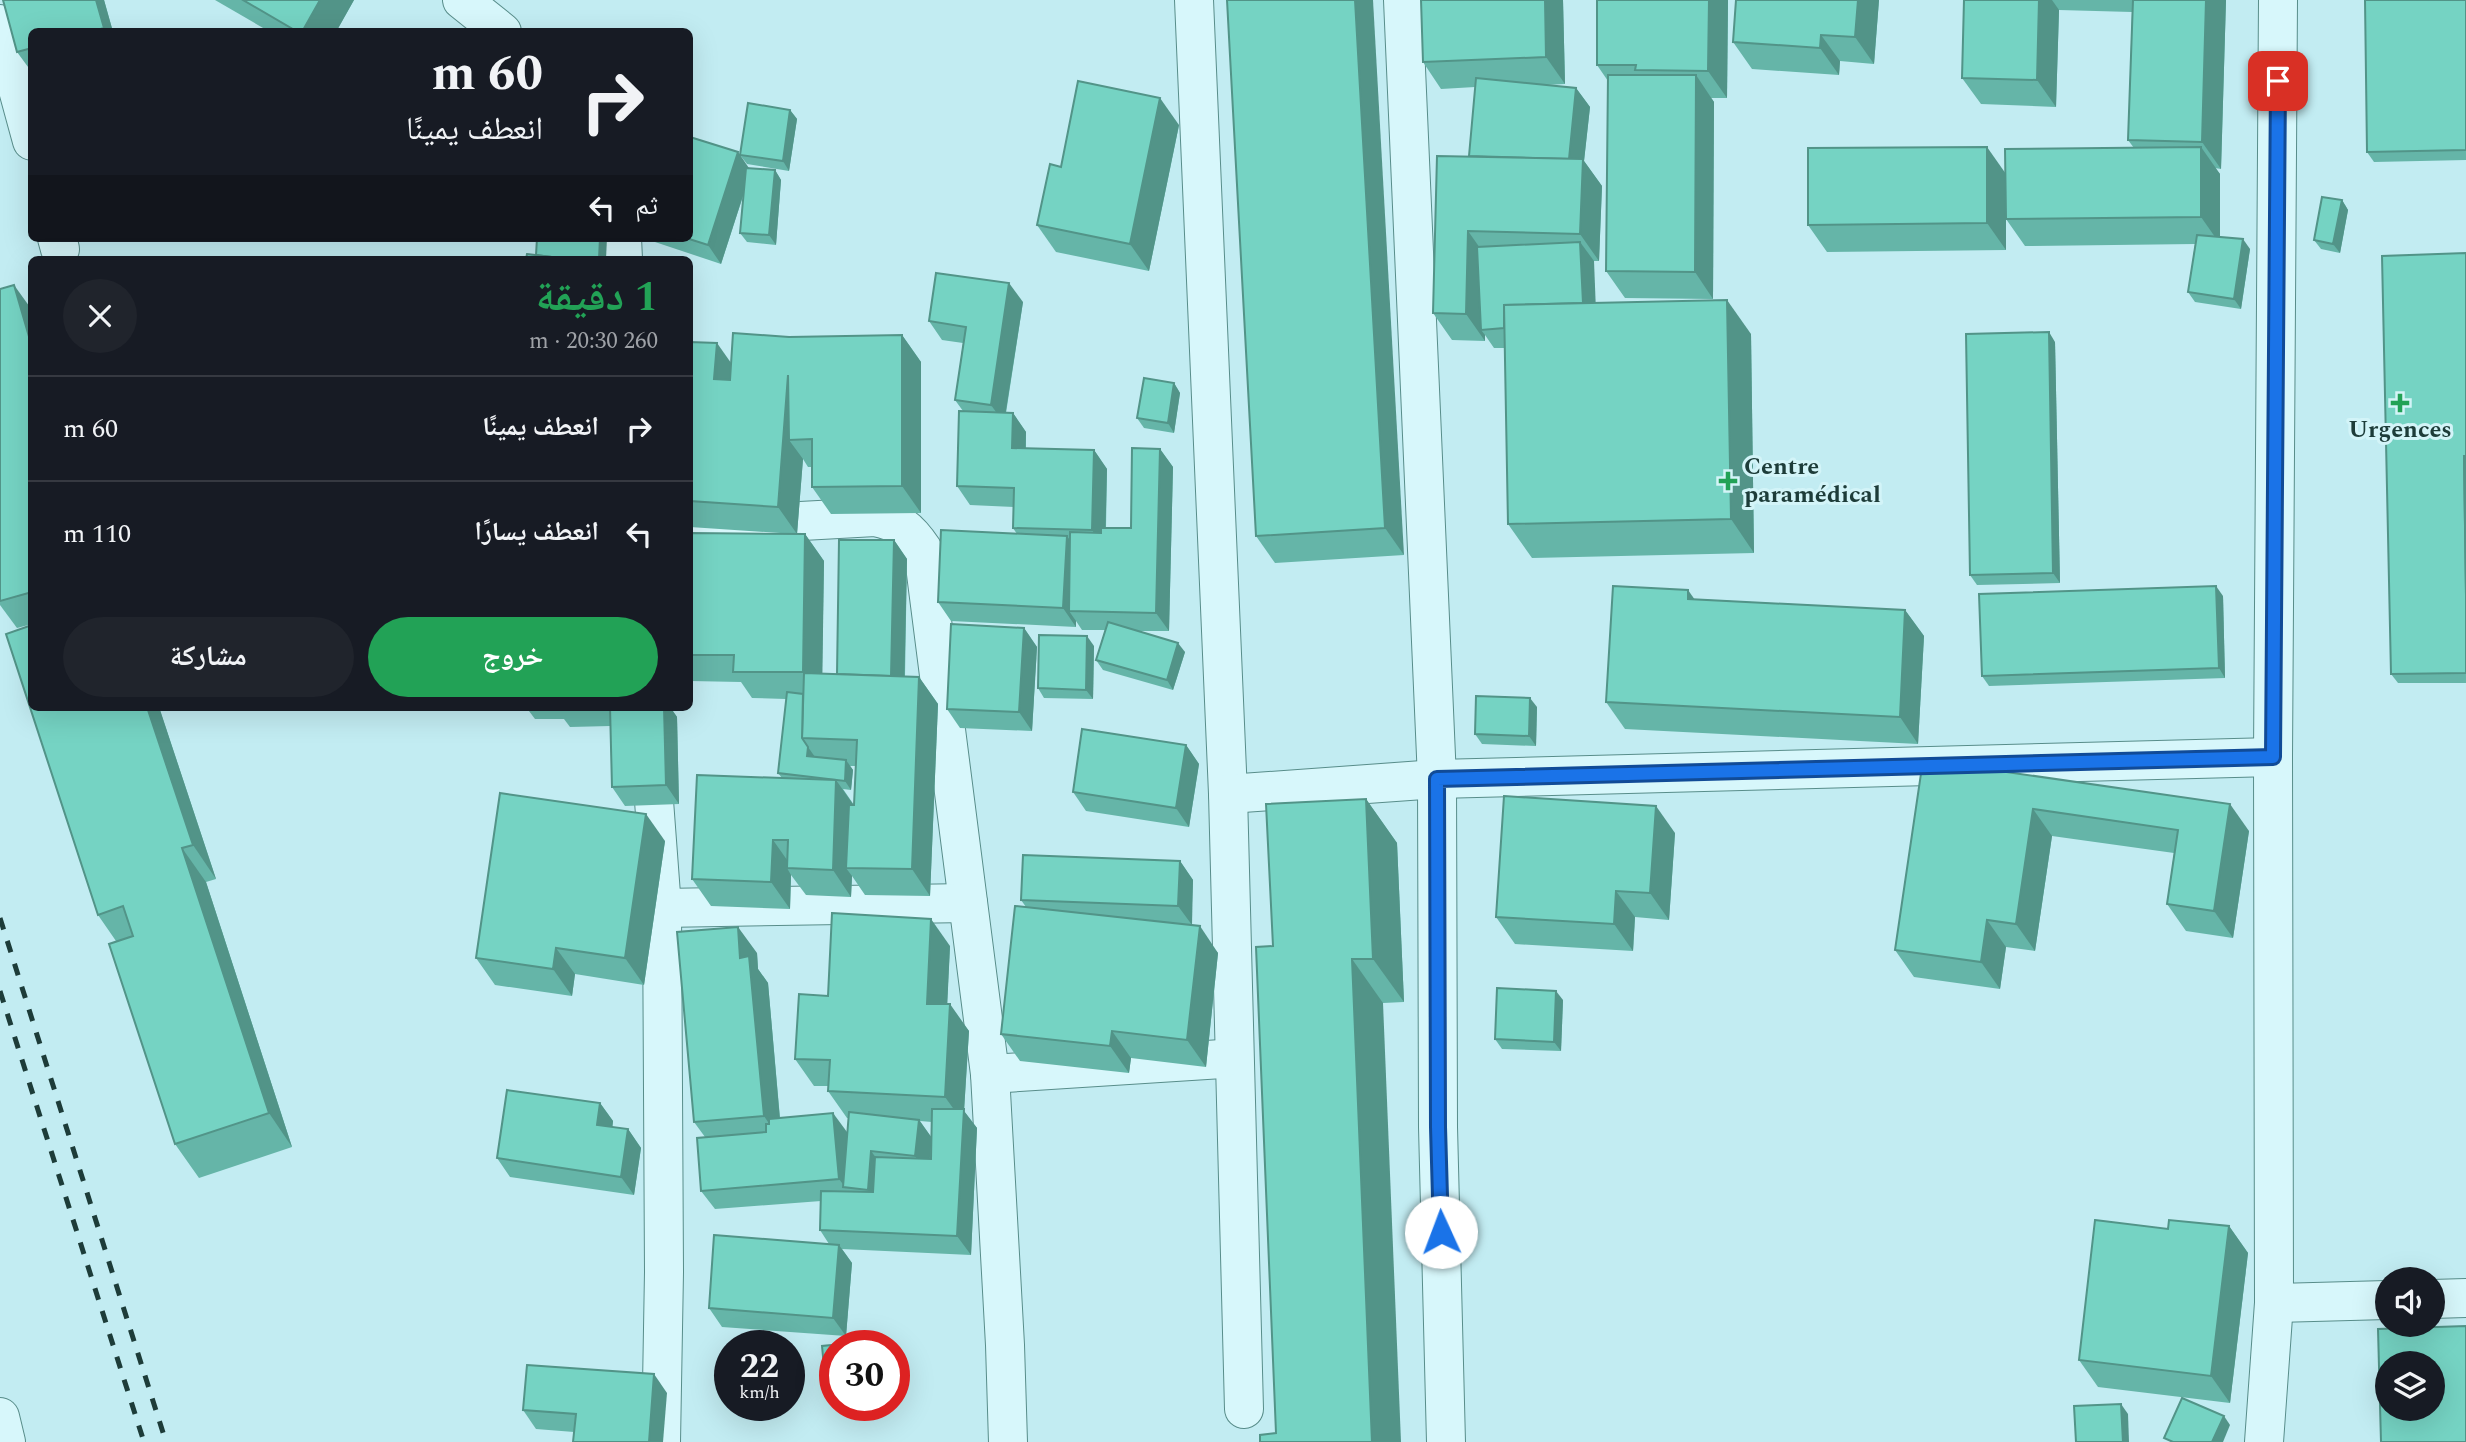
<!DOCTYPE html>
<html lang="ar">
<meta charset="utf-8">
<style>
body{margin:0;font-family:Spectral,"Noto Naskh Arabic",serif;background:#20242c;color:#f1f3f6;direction:rtl;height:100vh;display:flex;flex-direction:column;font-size:26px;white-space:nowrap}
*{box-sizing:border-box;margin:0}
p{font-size:23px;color:#9ea1a6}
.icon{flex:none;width:38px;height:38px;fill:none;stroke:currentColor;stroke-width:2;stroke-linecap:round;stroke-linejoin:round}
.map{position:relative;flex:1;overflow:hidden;direction:ltr}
.drawer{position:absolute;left:28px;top:256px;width:665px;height:455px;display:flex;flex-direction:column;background:#171b24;border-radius:10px;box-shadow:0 7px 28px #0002;direction:rtl}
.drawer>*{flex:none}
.banner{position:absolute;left:28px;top:28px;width:665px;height:214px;border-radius:10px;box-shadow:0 7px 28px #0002;direction:rtl;background:#171b24;color:#f1f3f6;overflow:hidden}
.fabs{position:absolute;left:2375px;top:1267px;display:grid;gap:14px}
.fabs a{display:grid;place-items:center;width:70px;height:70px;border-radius:50%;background:#171b24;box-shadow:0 7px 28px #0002;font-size:35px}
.speed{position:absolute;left:714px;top:1330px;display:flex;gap:14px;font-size:35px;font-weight:700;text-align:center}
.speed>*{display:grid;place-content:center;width:91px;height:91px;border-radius:50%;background:#171b24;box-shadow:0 7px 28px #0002;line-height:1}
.speed small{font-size:18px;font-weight:400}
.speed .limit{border:10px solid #d22;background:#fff;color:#111}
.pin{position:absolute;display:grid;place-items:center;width:60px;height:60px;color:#fff;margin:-30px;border-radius:14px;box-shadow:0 4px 10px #0006}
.me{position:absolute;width:77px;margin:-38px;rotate:358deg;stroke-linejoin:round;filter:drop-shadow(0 0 5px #0008)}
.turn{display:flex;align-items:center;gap:24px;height:147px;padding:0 35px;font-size:32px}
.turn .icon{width:91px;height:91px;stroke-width:2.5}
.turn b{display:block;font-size:49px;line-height:60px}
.then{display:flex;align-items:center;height:66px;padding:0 35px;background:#0003;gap:14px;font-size:26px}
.round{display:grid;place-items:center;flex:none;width:74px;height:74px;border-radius:37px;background:#20242c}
.head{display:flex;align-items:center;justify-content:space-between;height:119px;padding:0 35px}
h1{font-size:42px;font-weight:700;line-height:52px;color:#22a256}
.primary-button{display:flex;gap:14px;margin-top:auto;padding:14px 35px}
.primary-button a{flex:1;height:80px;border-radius:42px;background:#22a256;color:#fff;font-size:28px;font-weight:700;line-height:80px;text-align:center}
.primary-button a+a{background:#20242c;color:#f1f3f6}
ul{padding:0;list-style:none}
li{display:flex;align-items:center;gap:21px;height:105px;padding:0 35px;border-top:2px solid #363941}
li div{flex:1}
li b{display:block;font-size:26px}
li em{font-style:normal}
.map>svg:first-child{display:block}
</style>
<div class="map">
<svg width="2466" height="1442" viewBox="0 0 2466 1442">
<rect width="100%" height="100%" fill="#c2ecf2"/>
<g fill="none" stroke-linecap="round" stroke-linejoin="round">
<g stroke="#588d8a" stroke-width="40">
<g id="minor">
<polyline points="462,0 502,32"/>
<polyline points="1194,0 1228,794 1244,1409"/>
<polyline points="1403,0 1437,779 1438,1127 1446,1442"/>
<polyline points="0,24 32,141"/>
<polyline points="57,238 60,249"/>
<polyline points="622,238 623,259"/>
<path d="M690,527L875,517C901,523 908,528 923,550L990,1074L1005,1345L1008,1442"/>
<polyline points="647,707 662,908 664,1272 661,1442"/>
<polyline points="1228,794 1437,779 2273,757"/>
<polyline points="662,908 968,903"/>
<polyline points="990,1074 1222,1059"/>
<polyline points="2432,1299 2466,1298"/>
<polyline points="2274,1303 2387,1300"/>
<polyline points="0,1417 6,1442"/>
<polyline points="2264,1442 2274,1303 2273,757 2278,0"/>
</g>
</g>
<use href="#minor" stroke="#d7f7fb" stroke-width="38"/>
<g stroke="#1d3c39" stroke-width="5" stroke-dasharray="12 12" stroke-linecap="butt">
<polyline points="0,918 166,1442"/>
<polyline points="0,991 144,1442"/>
</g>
</g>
<g fill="#65b5a8" fill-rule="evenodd">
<polygon points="3,0 104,0 113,32 32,32 31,71 17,52"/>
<polygon points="215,0 354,0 336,32 270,32"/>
<polygon points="1227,0 1404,555 1275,563 1256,536"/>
<polygon points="1563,0 1565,84 1546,85 1576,88 1590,107 1584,161 1602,186 1599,261 1593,261 1595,303 1751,334 1754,553 1532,558 1508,524 1505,348 1494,348 1485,335 1485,341 1452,340 1433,313 1469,157 1475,87 1441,89 1423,62"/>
<polygon points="1597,0 1728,0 1727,98 1711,98 1714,102 1713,299 1625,298 1606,271 1608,81 1597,65"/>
<polygon points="1736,0 1879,0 1874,64 1840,61 1839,75 1752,69 1733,42"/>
<polygon points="1964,0 2226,0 2221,169 2215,168 2220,174 2220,237 2250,249 2241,309 2195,302 2188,292 2195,244 2025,246 2006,219 2006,194 2006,250 1827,252 1808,225 2005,174 2134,148 2128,140 2132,12 2059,10 2056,107 1981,104 1962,78"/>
<polygon points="2466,0 2466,160 2374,162 2367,152"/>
<polygon points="790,110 797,119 789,171 747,164 740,155"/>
<polygon points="1179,125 1149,271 1056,252 1037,225 1061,167"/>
<polygon points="749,168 775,170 781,180 776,245 747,242 740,233 743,196 721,264 643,238 690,238"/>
<polygon points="2342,200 2348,210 2340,253 2321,249 2314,240"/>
<polygon points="2466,253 2466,683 2398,683 2391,674"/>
<polygon points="0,289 32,310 32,624 17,628 0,605"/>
<polygon points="1023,302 1006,413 1013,413 1026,432 1026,449 1094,450 1107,469 1106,528 1131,528 1160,449 1173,467 1169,631 1137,631 1185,652 1173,690 1103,670 1096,660 1105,630 1082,630 1076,621 1076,627 951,621 938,602 1017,534 1013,528 1014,507 970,505 957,486 963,411 955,400 963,343 942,340 929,321"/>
<path d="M902,335L921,362V513L831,514L812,487V467H808L803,459L797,534H805L824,561L822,674H837L894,540L907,559L905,676L919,677L938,704L930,896L865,895L852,876L851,897L806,895L791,875L790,909L711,906L692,879L782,778L778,773L786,699L752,698L741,682L690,681V533L795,534L690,527V342L731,364L789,337ZM850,766H856L854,805L843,789L851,790L853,770Z"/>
<polygon points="2055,342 2060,583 1977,585 1970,575"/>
<polygon points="1174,383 1180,393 1174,433 1144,428 1137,418"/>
<polygon points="2223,596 2225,678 1989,686 1982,676"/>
<polygon points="1695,599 1905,610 1924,636 1918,744 1625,729 1606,702"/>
<polygon points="1024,628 1037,647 1032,731 960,728 947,709"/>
<polygon points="1094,646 1093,699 1044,698 1038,688"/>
<polygon points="32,707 159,707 216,879 206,882 292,1147 199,1178 175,1144 116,941 98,915"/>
<polygon points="526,707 670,707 677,717 679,804 625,806 612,787 610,726 570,727 564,719 535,719"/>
<polygon points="1537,707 1536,746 1482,744 1475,734"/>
<polygon points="1186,745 1199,764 1189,827 1086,811 1073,792"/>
<polygon points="1923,760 2249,831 2233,938 2186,931 2167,904 2174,853 2052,836 2035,951 2006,947 2000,989 1914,977 1895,950"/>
<polygon points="1366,799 1397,843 1404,1002 1383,1003 1276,1433 1273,946"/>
<polygon points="1675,833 1669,920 1635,917 1633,951 1515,944 1496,917"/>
<polygon points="665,841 644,985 575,974 572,996 495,985 476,958"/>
<polygon points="1180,861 1193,880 1191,925 1218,953 1206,1067 1131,1058 1129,1073 1020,1061 1001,1034 1026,907 1021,900"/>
<path d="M950,946L947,1004L969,1031L964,1111L977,1128L971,1255L842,1249L852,1263L846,1336L722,1327L709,1308L829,1244L820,1230L821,1201L715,1209L701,1191L705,1137L694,1122L757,953L758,969L768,983L780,1118L847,1132V1138L849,1118H847L828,1091V1086H814L795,1059L828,996ZM920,1121L932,1122L931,1137Z"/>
<polygon points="1563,1000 1561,1051 1502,1049 1495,1039"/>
<polygon points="600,1103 613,1121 612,1127 628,1129 641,1148 634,1195 510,1177 497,1158"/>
<polygon points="2229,1226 2248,1253 2230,1403 2098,1387 2079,1360 2168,1229"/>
<polygon points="835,1346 835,1405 869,1405 834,1409 827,1399"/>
<polygon points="667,1393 574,1432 536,1429 523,1410"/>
</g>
<g fill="#529488">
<polygon points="96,0 104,0 113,32 107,32 104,28"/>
<polygon points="320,0 354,0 336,32 302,32"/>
<polygon points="1355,0 1373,0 1404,555 1385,528"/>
<polygon points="1545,0 1563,0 1565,84 1546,57"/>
<polygon points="1709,0 1728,0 1727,98 1708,71"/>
<polygon points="1858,0 1879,0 1874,64 1855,37"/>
<polygon points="2039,0 2052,0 2059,10 2056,107 2037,80"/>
<polygon points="2206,0 2226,0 2221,169 2202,142"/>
<polygon points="1821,35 1840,61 1839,75 1820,48"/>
<polygon points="1696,75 1714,102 1713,299 1695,272"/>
<polygon points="1576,88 1590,107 1584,161 1602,186 1599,261 1580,234 1568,166"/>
<polygon points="1160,98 1179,125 1149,271 1130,244"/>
<polygon points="790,110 797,119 789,171 783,161"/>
<polygon points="1987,147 2006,174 2006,250 1987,223"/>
<polygon points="2201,147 2220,174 2220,244 2201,217"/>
<polygon points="738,152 751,171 721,264 708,245"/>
<polygon points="775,170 781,180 776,245 769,235"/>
<polygon points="2342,200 2348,210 2340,253 2333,244"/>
<polygon points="1468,231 1487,258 1481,330 1485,335 1485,341 1466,314"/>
<polygon points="600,238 607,238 606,259 599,259"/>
<polygon points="2243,239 2250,249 2241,309 2234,299"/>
<polygon points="1580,242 1594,261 1597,337 1584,318"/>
<polygon points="1009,283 1023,302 1004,423 991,405"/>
<polygon points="14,285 32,310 32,348"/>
<polygon points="1727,300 1751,334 1754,553 1731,519"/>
<polygon points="2049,332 2055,342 2060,583 2053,573"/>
<polygon points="902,335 921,362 921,513 902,486"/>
<polygon points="717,343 736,370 733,406 714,379"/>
<polygon points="788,375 789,440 803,459 797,534 778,507"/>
<polygon points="1174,383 1180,393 1174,433 1168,423"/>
<polygon points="1013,413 1026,432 1025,467 1012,448"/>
<polygon points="1160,449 1173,467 1169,631 1156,613"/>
<polygon points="1094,450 1107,469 1105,549 1092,530"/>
<polygon points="805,534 824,561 822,699 803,672"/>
<polygon points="1067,536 1080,555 1069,611 1076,621 1076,627 1063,608"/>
<polygon points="894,540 907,559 904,699 891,680"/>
<polygon points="2216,586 2223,596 2225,678 2219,668"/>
<polygon points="1688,590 1707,617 1688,599"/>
<polygon points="1905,610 1924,636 1918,744 1900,717"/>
<polygon points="1024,628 1037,647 1032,731 1019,712"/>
<polygon points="1087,636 1094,646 1093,699 1086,690"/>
<polygon points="1178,643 1185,652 1173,690 1167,680"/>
<polygon points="919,677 938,704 930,896 912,869"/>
<polygon points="1530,698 1537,707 1536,746 1529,736"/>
<polygon points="147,707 159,707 216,879 193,845"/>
<polygon points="664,707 670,707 677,717 679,804 666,785"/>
<polygon points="1186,745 1199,764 1189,827 1176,808"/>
<polygon points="808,747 815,757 807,756"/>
<polygon points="846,760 853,770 851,790 845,781"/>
<polygon points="836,780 855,807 846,868 852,876 851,897 833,870"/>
<polygon points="1366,799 1397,843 1404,1002 1373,959"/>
<polygon points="2230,804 2249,831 2233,938 2214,911"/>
<polygon points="1656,806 1675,833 1669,920 1650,893"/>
<polygon points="2033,809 2052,836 2035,951 2016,924"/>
<polygon points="646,814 665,841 644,985 625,958"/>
<polygon points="773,840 792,867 787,868 791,875 790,909 771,882"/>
<polygon points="182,848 206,882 292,1147 269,1113"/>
<polygon points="1180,861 1193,880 1192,925 1178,906"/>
<polygon points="1616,891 1635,917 1633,951 1614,924"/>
<polygon points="931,919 950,946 946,1031 927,1004"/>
<polygon points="1987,920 2006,947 2000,989 1981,962"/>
<polygon points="1200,926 1218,953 1206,1067 1187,1040"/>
<polygon points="738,927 757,953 758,969 768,983 782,1143 764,1116 740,958"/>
<polygon points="556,948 575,974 572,996 553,969"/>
<polygon points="1352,959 1383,1003 1401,1442 1372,1442"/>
<polygon points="1556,991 1563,1000 1561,1051 1554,1042"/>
<polygon points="950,1004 969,1031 964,1111 977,1128 971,1255 957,1236 963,1122 945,1097"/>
<polygon points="1112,1031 1131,1058 1129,1073 1110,1046"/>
<polygon points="600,1103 613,1121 611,1144 597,1125"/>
<polygon points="833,1113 847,1132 851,1188 845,1187 839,1179"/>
<polygon points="919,1120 932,1138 928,1175 915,1156"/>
<polygon points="628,1129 641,1148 634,1195 621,1177"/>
<polygon points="871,1151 885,1170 881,1208 868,1190"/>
<polygon points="2229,1226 2248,1253 2230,1403 2211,1376"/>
<polygon points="839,1245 852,1263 846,1336 833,1318"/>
<polygon points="654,1374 667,1393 663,1442 649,1442"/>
<polygon points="2121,1404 2128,1414 2129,1442 2123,1442"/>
<polygon points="2224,1416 2230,1425 2223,1442 2212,1442"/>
</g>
<g fill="#75d3c3" stroke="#529488" stroke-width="2" fill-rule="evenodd">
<polygon points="3,0 96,0 104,28 90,32 32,32 32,48 17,52"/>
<polygon points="243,0 320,0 302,32 298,32"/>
<polygon points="1227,0 1355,0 1385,528 1256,536"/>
<polygon points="1421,0 1545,0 1546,57 1423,62"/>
<polygon points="1597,0 1709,0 1708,71 1635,70 1636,65 1597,65"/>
<polygon points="1736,0 1858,0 1855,37 1821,35 1820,48 1733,42"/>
<polygon points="1964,0 2039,0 2037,80 1962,78"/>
<polygon points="2133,0 2206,0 2202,142 2128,140"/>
<polygon points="2365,0 2466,0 2466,150 2367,152"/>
<polygon points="1608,75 1696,75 1695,272 1606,271"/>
<polygon points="1476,78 1576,88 1569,159 1469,156"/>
<polygon points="1078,81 1160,98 1130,244 1037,225 1050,164 1061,167"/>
<polygon points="748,103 790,110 783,161 740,155"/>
<polygon points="690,137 738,152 708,245 686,238 690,238"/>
<polygon points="1987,147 1987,223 1808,225 1808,148"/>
<polygon points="2201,147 2201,217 2006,219 2005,149"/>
<polygon points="1437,156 1583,159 1580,234 1468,231 1466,314 1433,313"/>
<polygon points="746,168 775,170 769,235 740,233"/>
<polygon points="2322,197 2342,200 2333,244 2314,240"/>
<polygon points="2197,235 2243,239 2234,299 2188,292"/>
<polygon points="537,238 600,238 599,259 568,259 536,255"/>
<polygon points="1580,242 1583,303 1504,305 1504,328 1481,330 1477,247"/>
<polygon points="2466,253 2466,456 2464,456 2466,594 2466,673 2391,674 2382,256"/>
<polygon points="527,254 568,259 526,259"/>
<polygon points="936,273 1009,283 991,405 955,400 966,327 929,321"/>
<polygon points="14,285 32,347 32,592 0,601 0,289"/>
<polygon points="1727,300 1731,519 1508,524 1504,305"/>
<polygon points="2049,332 2053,573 1970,575 1966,334"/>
<polygon points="733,333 789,337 902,335 902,486 812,487 812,439 789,440 788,375 778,507 690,501 690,342 717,343 714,379 730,380"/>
<polygon points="1144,378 1174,383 1168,423 1137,418"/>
<polygon points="959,411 1013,413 1012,448 1094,450 1092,530 1013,528 1014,488 957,486"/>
<polygon points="1132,448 1160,449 1156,613 1069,611 1070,532 1101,533 1101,528 1131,528"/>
<polygon points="2464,456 2466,456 2466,595"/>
<polygon points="941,530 1067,536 1063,608 938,602"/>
<polygon points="690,533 805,534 803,672 733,672 734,655 690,655"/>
<polygon points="839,540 894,540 891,676 837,674"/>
<polygon points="1613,586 1688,590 1688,599 1905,610 1900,717 1606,702"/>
<polygon points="2216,586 2219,668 1982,676 1979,594"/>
<polygon points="1108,622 1178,643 1167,680 1096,660"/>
<polygon points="951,624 1024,628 1019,712 947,709"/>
<polygon points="32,625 32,707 147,707 193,845 182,848 269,1113 175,1144 109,944 133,936 123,906 98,915 6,634"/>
<polygon points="1039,635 1087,636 1086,690 1038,688"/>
<polygon points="804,673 919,677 912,869 846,868 849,805 854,805 857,740 802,738"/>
<polygon points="787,692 803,694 802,738 808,747 807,756 846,760 845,781 778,773"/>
<polygon points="1476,696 1530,698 1529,736 1475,734"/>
<polygon points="557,707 607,707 557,708"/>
<polygon points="610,707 664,707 666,785 612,787"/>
<polygon points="1082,729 1186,745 1176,808 1073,792"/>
<polygon points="1923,760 2230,804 2214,911 2167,904 2178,830 2033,809 2016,924 1987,920 1981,962 1895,950"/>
<polygon points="697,775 836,780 833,870 787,868 788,840 773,840 771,882 692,879"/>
<polygon points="500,793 646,814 625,958 556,948 553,969 476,958"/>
<polygon points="1504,796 1656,806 1650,893 1616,891 1614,924 1496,917"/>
<polygon points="1366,799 1373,959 1352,959 1372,1442 1260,1442 1260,1435 1276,1433 1256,947 1273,946 1266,804"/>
<polygon points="1023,855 1180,861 1178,906 1021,900"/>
<polygon points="1015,906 1200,926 1187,1040 1112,1031 1110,1046 1001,1034"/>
<polygon points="832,913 931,919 927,1004 950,1004 945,1097 828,1091 830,1060 795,1059 799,994 828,996"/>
<polygon points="738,927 740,958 749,956 764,1116 694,1122 677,932"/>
<polygon points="1497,988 1556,991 1554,1042 1495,1039"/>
<polygon points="507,1090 600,1103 597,1125 628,1129 621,1177 497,1158"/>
<polygon points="932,1109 964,1109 957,1236 820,1230 821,1191 873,1192 875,1157 931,1159"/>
<polygon points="849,1112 919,1120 915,1156 871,1151 868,1190 843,1187"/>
<polygon points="833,1113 839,1179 701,1191 697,1138 766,1132 766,1124 769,1124 769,1119"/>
<polygon points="2095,1220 2168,1229 2169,1220 2229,1226 2211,1376 2079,1360"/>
<polygon points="714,1235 839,1245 833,1318 709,1308"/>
<path d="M2466,1326V1442H2381L2378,1329ZM2387,1363H2432V1409H2387Z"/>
<polygon points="862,1342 862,1346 835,1346 835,1398 827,1399 822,1346"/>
<polygon points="527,1365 654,1374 649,1442 573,1442 576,1414 523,1410"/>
<polygon points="2182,1398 2224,1416 2212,1442 2173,1442 2164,1438"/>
<polygon points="2121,1404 2123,1442 2076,1442 2074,1406"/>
</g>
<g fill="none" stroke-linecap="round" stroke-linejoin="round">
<g stroke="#114b97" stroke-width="18">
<polyline id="route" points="1441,1232 1438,1127 1437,779 2273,757 2278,81"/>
</g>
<use href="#route" stroke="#1a73e8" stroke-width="12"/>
</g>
<g fill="#22a256" stroke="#d3f4f8" stroke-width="2.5">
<path d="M2396.5 392.5h7v7h7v7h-7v7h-7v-7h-7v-7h7z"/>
<path d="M1724.5 470.5h7v7h7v7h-7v7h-7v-7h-7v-7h7z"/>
</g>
<g text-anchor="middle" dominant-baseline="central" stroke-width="6" stroke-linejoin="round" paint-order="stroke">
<g font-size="24" font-weight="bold" fill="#1d3c39" stroke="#d3f4f8">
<text x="2400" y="430">Urgences</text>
<text x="1744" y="467" text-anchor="start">Centre<tspan x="1744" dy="28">paramédical</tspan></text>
</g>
</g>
</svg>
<div class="fabs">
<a><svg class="icon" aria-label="sound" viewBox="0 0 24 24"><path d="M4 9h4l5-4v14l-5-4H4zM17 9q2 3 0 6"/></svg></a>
<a><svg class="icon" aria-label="layers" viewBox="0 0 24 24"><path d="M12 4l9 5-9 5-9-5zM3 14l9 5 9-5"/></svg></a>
</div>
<div class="speed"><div>22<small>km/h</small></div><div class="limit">30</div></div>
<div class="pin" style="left:2278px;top:81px;background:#d93025"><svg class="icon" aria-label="arrive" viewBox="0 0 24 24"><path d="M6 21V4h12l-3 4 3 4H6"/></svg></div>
<svg class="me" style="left:1441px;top:1232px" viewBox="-20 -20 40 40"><circle r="19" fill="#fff"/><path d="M0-13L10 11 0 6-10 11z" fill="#1a73e8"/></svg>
<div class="banner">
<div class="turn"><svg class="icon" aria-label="right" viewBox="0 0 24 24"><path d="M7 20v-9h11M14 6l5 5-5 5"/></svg><div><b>60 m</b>انعطف يمينًا</div></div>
<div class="then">ثم<svg class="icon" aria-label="left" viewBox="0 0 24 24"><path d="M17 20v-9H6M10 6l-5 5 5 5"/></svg></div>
</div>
<section class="drawer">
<div class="head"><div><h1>1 دقيقة</h1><p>260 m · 20:30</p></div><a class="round"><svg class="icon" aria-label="close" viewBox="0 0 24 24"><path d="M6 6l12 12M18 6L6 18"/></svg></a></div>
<ul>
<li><svg class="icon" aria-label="right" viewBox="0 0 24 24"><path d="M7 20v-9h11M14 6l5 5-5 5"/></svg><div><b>انعطف يمينًا</b></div><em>60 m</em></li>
<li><svg class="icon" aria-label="left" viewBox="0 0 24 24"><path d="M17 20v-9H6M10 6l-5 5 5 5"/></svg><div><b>انعطف يسارًا</b></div><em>110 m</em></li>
</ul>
<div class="primary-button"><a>خروج</a><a>مشاركة</a></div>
</section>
</div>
